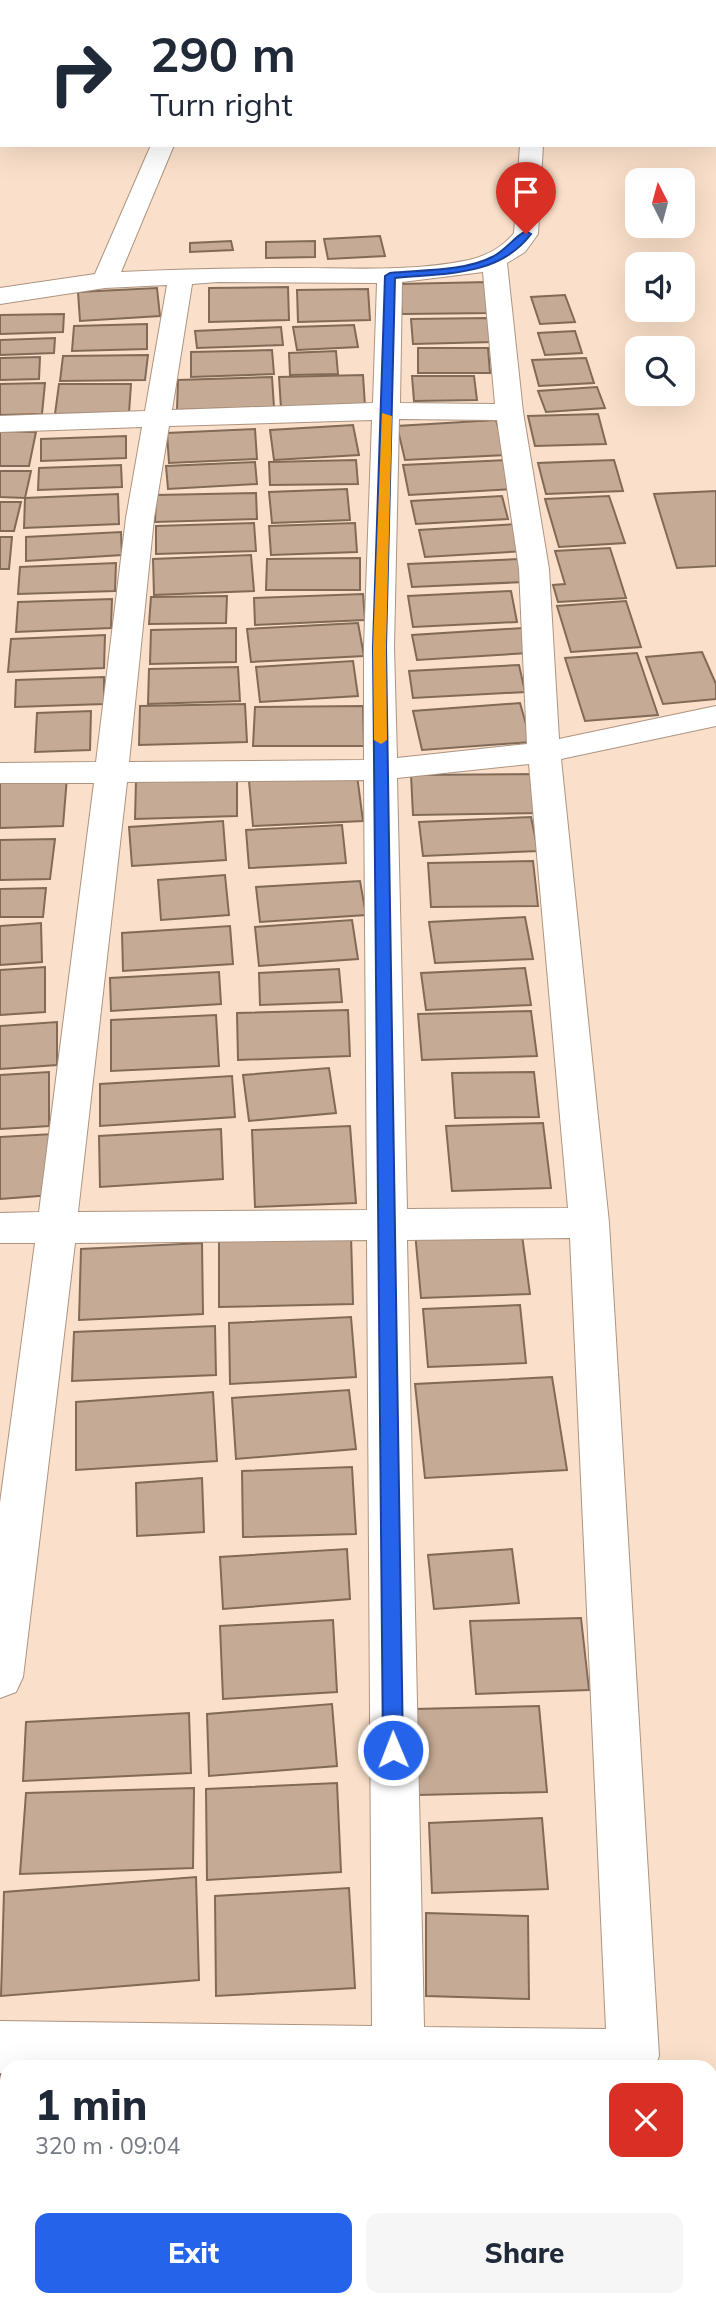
<!DOCTYPE html>
<meta charset="utf-8">
<style>
body{margin:0;font-family:Mulish,sans-serif;background:#f6f6f7;color:#1f2937;height:100vh;display:flex;flex-direction:column;font-size:26px;white-space:nowrap}
*{box-sizing:border-box;margin:0}
p{font-size:23px;color:#747a83}
.icon{flex:none;width:38px;height:38px;fill:none;stroke:currentColor;stroke-width:2;stroke-linecap:round;stroke-linejoin:round}
.map{position:relative;flex:1;overflow:hidden}
.side{position:absolute;left:0px;top:2060px;width:718px;height:247px;display:flex;flex-direction:column;background:#fff;border-radius:21px 21px 0 0;box-shadow:0 7px 28px #0002}
.side>*{flex:none}
.banner{position:absolute;left:0px;top:0px;width:718px;height:147px;box-shadow:0 7px 28px #0002;background:#fff;color:#1f2937;overflow:hidden}
.needle{width:46px;rotate:354deg}
.buttons{position:absolute;left:625px;top:168px;display:grid;gap:14px}
.buttons a{display:grid;place-items:center;width:70px;height:70px;border-radius:14px;background:#fff;box-shadow:0 7px 28px #0002;font-size:35px}
.pin{position:absolute;display:grid;place-items:center;width:60px;height:60px;color:#fff;margin:-72px -30px;border-radius:50% 50% 50% 0;rotate:-45deg;box-shadow:0 0 7px #0007}
.pin .icon{rotate:45deg}
.me{position:absolute;width:77px;margin:-38px;rotate:359deg;stroke-linejoin:round;filter:drop-shadow(0 0 5px #0008)}
.turn{display:flex;align-items:center;gap:24px;height:147px;padding:0 35px;font-size:32px}
.turn .icon{width:91px;height:91px;stroke-width:2.5}
.turn b{display:block;font-size:49px;line-height:60px}
.round{display:grid;place-items:center;flex:none;width:74px;height:74px;border-radius:14px;background:#f6f6f7}
.summary{display:flex;align-items:center;justify-content:space-between;height:119px;padding:0 35px}
h1{font-size:42px;font-weight:800;line-height:52px}
.cta{display:flex;gap:14px;margin-top:auto;padding:14px 35px}
.cta a{flex:1;height:80px;border-radius:14px;background:#2563eb;color:#fff;font-size:28px;font-weight:800;line-height:80px;text-align:center}
.cta a+a{background:#f6f6f7;color:#1f2937}
.map>svg:first-child{display:block}
</style>
<div class="map">
<svg width="716" height="2305" viewBox="0 0 716 2305">
<rect width="100%" height="100%" fill="#fae0ca"/>
<g fill="#c5ab96" stroke="#816a57" stroke-width="2">
<polygon points="380,236 385,256 328,259 324,239"/>
<polygon points="231,241 233,250 190,252 190,243"/>
<polygon points="315,241 315,257 266,258 266,242"/>
<polygon points="488,282 493,313 402,314 399,284"/>
<polygon points="288,287 289,320 209,322 209,288"/>
<polygon points="157,288 160,316 80,321 78,292"/>
<polygon points="368,289 370,320 298,322 297,290"/>
<polygon points="565,295 575,322 540,324 531,297"/>
<polygon points="64,314 63,332 0,334 0,315"/>
<polygon points="489,318 493,342 413,344 411,319"/>
<polygon points="147,324 147,349 72,351 74,326"/>
<polygon points="354,325 358,347 297,350 293,327"/>
<polygon points="281,327 283,345 197,348 195,331"/>
<polygon points="575,331 582,353 545,355 538,333"/>
<polygon points="55,338 54,353 0,355 0,340"/>
<polygon points="418,348 488,348 490,373 418,373"/>
<polygon points="272,350 274,374 191,377 191,352"/>
<polygon points="336,351 338,374 290,375 289,353"/>
<polygon points="148,355 145,380 60,381 63,356"/>
<polygon points="40,357 39,379 0,380 0,358"/>
<polygon points="586,358 594,383 539,386 532,360"/>
<polygon points="363,375 365,406 281,408 279,377"/>
<polygon points="412,376 474,376 477,400 414,401"/>
<polygon points="272,377 274,407 177,410 178,380"/>
<polygon points="45,383 42,414 0,415 0,384"/>
<polygon points="59,384 131,384 129,413 55,414"/>
<polygon points="597,387 605,408 546,412 538,391"/>
<polygon points="598,414 606,444 535,446 528,416"/>
<polygon points="496,420 506,455 405,460 397,426"/>
<polygon points="353,425 359,455 274,460 270,430"/>
<polygon points="255,429 257,459 169,463 167,433"/>
<polygon points="0,431 36,432 29,466 0,466"/>
<polygon points="126,436 126,458 41,461 41,439"/>
<polygon points="356,460 358,484 270,485 269,462"/>
<polygon points="507,460 515,489 409,495 403,465"/>
<polygon points="614,460 623,491 546,494 538,463"/>
<polygon points="255,462 257,484 168,489 166,466"/>
<polygon points="121,465 122,487 38,490 39,468"/>
<polygon points="0,471 31,471 25,498 0,497"/>
<polygon points="347,489 350,520 272,523 269,492"/>
<polygon points="716,491 716,566 677,568 654,494"/>
<polygon points="256,493 257,519 155,522 156,495"/>
<polygon points="118,494 119,524 24,528 25,498"/>
<polygon points="502,496 508,519 416,524 411,501"/>
<polygon points="609,496 625,543 559,547 545,499"/>
<polygon points="0,502 21,502 14,531 0,531"/>
<polygon points="254,523 256,551 156,554 156,526"/>
<polygon points="355,523 357,552 271,555 269,526"/>
<polygon points="518,524 526,551 425,557 419,530"/>
<polygon points="121,532 122,555 26,561 26,537"/>
<polygon points="0,537 12,537 9,569 0,569"/>
<polygon points="610,548 626,598 558,602 553,585 565,584 555,551"/>
<polygon points="251,555 254,591 154,595 153,559"/>
<polygon points="360,558 360,590 266,590 267,559"/>
<polygon points="519,559 524,582 412,587 408,564"/>
<polygon points="116,563 115,591 18,594 20,567"/>
<polygon points="511,591 517,622 413,627 408,596"/>
<polygon points="363,594 365,620 255,625 254,598"/>
<polygon points="227,596 226,623 149,624 151,597"/>
<polygon points="112,599 111,628 16,632 18,602"/>
<polygon points="626,601 641,647 571,652 557,606"/>
<polygon points="358,623 364,656 251,662 247,629"/>
<polygon points="236,628 236,662 150,664 151,630"/>
<polygon points="522,628 528,653 417,660 412,635"/>
<polygon points="105,635 104,668 8,672 11,639"/>
<polygon points="702,652 716,684 716,699 663,704 646,657"/>
<polygon points="637,653 658,715 585,721 565,658"/>
<polygon points="353,661 358,696 260,702 256,667"/>
<polygon points="519,665 525,692 413,698 409,671"/>
<polygon points="238,667 240,701 148,704 149,669"/>
<polygon points="104,677 104,704 15,707 16,680"/>
<polygon points="520,703 531,742 422,750 413,711"/>
<polygon points="245,704 247,742 139,745 140,706"/>
<polygon points="363,706 364,746 253,746 255,707"/>
<polygon points="91,711 90,750 35,752 37,713"/>
<polygon points="537,774 542,813 413,815 411,775"/>
<polygon points="357,775 363,821 253,826 249,781"/>
<polygon points="67,777 63,826 0,828 0,778"/>
<polygon points="237,777 237,816 135,819 136,780"/>
<polygon points="531,817 538,851 423,856 419,822"/>
<polygon points="223,821 226,860 132,866 129,827"/>
<polygon points="342,825 346,863 249,868 246,830"/>
<polygon points="55,839 50,879 0,880 0,840"/>
<polygon points="533,861 538,906 431,907 428,863"/>
<polygon points="225,875 229,915 161,920 158,880"/>
<polygon points="360,881 366,915 260,922 256,887"/>
<polygon points="46,888 43,917 0,917 0,889"/>
<polygon points="525,917 533,959 435,963 429,922"/>
<polygon points="352,920 358,959 259,966 255,927"/>
<polygon points="41,923 42,962 0,965 0,926"/>
<polygon points="230,926 233,964 123,971 122,933"/>
<polygon points="45,967 45,1012 0,1015 0,970"/>
<polygon points="525,968 531,1005 426,1010 421,973"/>
<polygon points="339,969 342,1002 260,1005 259,973"/>
<polygon points="219,972 221,1004 111,1011 110,978"/>
<polygon points="348,1010 350,1056 238,1060 237,1013"/>
<polygon points="531,1011 537,1056 422,1060 418,1014"/>
<polygon points="216,1015 219,1066 111,1071 111,1020"/>
<polygon points="57,1022 57,1065 0,1069 0,1026"/>
<polygon points="329,1068 336,1113 249,1121 243,1075"/>
<polygon points="49,1072 49,1126 0,1129 0,1075"/>
<polygon points="534,1072 539,1117 455,1118 452,1073"/>
<polygon points="232,1076 235,1117 100,1126 100,1084"/>
<polygon points="543,1123 551,1188 452,1191 446,1126"/>
<polygon points="350,1126 356,1203 255,1207 252,1130"/>
<polygon points="221,1129 223,1179 100,1187 99,1136"/>
<polygon points="53,1134 52,1195 0,1199 0,1137"/>
<polygon points="521,1228 530,1294 421,1298 415,1232"/>
<polygon points="351,1235 353,1304 219,1307 219,1239"/>
<polygon points="202,1243 203,1314 79,1320 81,1249"/>
<polygon points="520,1305 526,1363 428,1367 423,1309"/>
<polygon points="351,1317 356,1377 230,1384 229,1323"/>
<polygon points="215,1326 216,1375 72,1381 74,1332"/>
<polygon points="552,1377 567,1470 425,1478 415,1384"/>
<polygon points="349,1390 356,1449 236,1459 232,1398"/>
<polygon points="213,1392 217,1461 76,1470 76,1402"/>
<polygon points="352,1467 356,1534 243,1537 242,1471"/>
<polygon points="202,1478 204,1532 137,1536 136,1483"/>
<polygon points="347,1549 350,1599 223,1609 220,1557"/>
<polygon points="512,1549 519,1603 434,1609 428,1555"/>
<polygon points="581,1618 589,1690 476,1694 470,1621"/>
<polygon points="333,1620 337,1692 223,1699 220,1626"/>
<polygon points="332,1704 337,1766 209,1776 207,1714"/>
<polygon points="539,1706 547,1792 418,1795 414,1709"/>
<polygon points="189,1713 191,1773 23,1781 26,1722"/>
<polygon points="337,1783 341,1872 207,1880 206,1789"/>
<polygon points="194,1788 193,1868 20,1874 26,1793"/>
<polygon points="542,1818 548,1889 432,1893 429,1823"/>
<polygon points="196,1877 199,1980 1,1996 4,1892"/>
<polygon points="349,1888 355,1988 216,1996 215,1896"/>
<polygon points="426,1913 528,1916 529,1999 426,1996"/>
<polygon points="7,2072 7,2175 0,2176 0,2073"/>
<polygon points="7,2201 7,2300 71,2300 71,2305 0,2305 0,2202"/>
<polygon points="142,2300 268,2300 269,2305 143,2305"/>
</g>
<g fill="none" stroke-linecap="round" stroke-linejoin="round">
<g stroke="#ad9480" stroke-width="2">
<g id="minor">
<polygon points="216,0 236,0 215,2"/>
<rect x="528" y="0" width="20" height="2"/>
<path d="M151,145H174L121,272C178,269 235,268 292,268C351,268 411,272 469,260C486,256 503,247 514,233L520,145H543L538,234L525,252L507,263L523,412L549,569L559,739L716,706V726L561,759L609,1223L659,2056L655,2067H7V2073H0V2021L372,2026L367,1240L75,1243L23,1677L16,1692L0,1698V1503L35,1243H0V1213L39,1212L94,783H0V763L96,762L126,518L142,427L0,432V416L145,411L167,285L105,288L0,304V288L95,274ZM483,272L495,404L400,403L402,282ZM218,282L377,283L373,403L172,410L192,284ZM399,419L497,420L519,569L527,744L397,758L394,647ZM372,420L364,647V760L129,762L154,518L169,426ZM529,764L568,1208L407,1209L397,778ZM364,780L367,1210L78,1212L127,782ZM570,1238L606,2029L424,2027L407,1240Z"/>
<rect x="80" y="2300" width="56" height="5"/>
<polygon points="408,2300 464,2300 465,2305 409,2305"/>
</g>
</g>
<use href="#minor" fill="#fff" fill-rule="evenodd"/>
</g>
<path fill="#2563eb" stroke="#184099" stroke-width="2" d="M526,231L531,234C499,277 443,273 395,278L386,647L403,1750L400,1756L393,1759L386,1756L383,1750L373,647L385,276L390,273C420,270 466,271 492,257C505,251 514,237 526,231Z"/>
<polygon fill="#f59e0b" points="382,413 392,416 386,647 387,740 381,744 374,740 373,647"/>
</svg>
<div class="buttons">
<a><svg class="needle" viewBox="-14 -14 28 28"><path d="M0-13l5 13h-10z" fill="#e53935"/><path d="M0 13l5-13h-10z" fill="#747a83"/></svg></a>
<a><svg class="icon" aria-label="sound" viewBox="0 0 24 24"><path d="M4 9h4l5-4v14l-5-4H4zM17 9q2 3 0 6"/></svg></a>
<a><svg class="icon" aria-label="search" viewBox="0 0 24 24"><circle cx="10" cy="10" r="6"/><path d="M15 15l6 6"/></svg></a>
</div>
<div class="pin" style="left:526px;top:234px;background:#d93025"><svg class="icon" aria-label="arrive" viewBox="0 0 24 24"><path d="M6 21V4h12l-3 4 3 4H6"/></svg></div>
<svg class="me" style="left:393px;top:1750px" viewBox="-20 -20 40 40"><circle r="17" fill="#2563eb" stroke="#fff" stroke-width="3"/><path d="M0-11L8 9 0 5-8 9z" fill="#fff"/></svg>
<div class="banner">
<div class="turn"><svg class="icon" aria-label="right" viewBox="0 0 24 24"><path d="M7 20v-9h11M14 6l5 5-5 5"/></svg><div><b>290 m</b>Turn right</div></div>
</div>
<section class="side">
<div class="summary"><div><h1>1 min</h1><p>320 m · 09:04</p></div><a class="round" style="background:#d93025;color:#fff"><svg class="icon" aria-label="close" viewBox="0 0 24 24"><path d="M6 6l12 12M18 6L6 18"/></svg></a></div>
<div class="cta"><a>Exit</a><a>Share</a></div>
</section>
</div>
